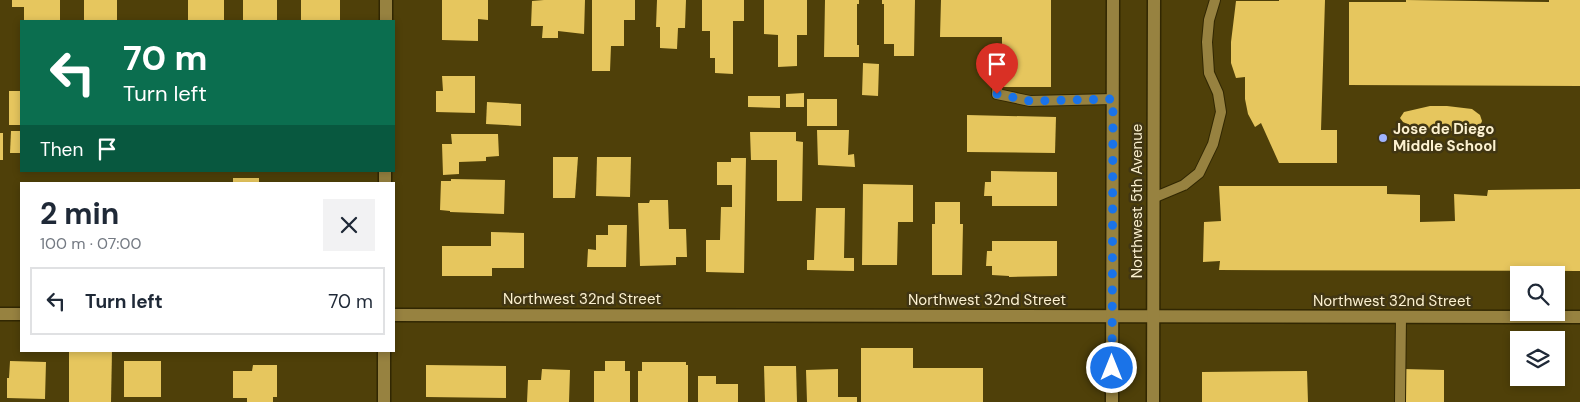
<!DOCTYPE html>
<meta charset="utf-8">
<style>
body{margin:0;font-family:"DM Sans",sans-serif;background:#f2f2f3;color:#1f2937;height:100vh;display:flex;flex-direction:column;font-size:19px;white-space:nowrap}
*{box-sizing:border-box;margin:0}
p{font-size:16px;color:#747a83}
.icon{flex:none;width:28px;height:28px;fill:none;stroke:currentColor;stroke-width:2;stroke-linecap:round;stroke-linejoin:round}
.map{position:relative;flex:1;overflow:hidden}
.sheet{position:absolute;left:20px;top:182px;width:375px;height:170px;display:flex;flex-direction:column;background:#fff;border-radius:0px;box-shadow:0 2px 8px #0003}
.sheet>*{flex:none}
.top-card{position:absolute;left:20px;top:20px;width:375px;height:152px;border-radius:0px;box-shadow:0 2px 8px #0003;background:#0b6e4f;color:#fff;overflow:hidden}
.fabs{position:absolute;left:1510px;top:266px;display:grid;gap:10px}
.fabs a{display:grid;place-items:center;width:55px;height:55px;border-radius:0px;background:#fff;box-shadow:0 2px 8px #0003;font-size:25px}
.pin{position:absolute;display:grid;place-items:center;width:42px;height:42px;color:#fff;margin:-51px -21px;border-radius:50% 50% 50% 0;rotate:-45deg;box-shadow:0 0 5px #0007}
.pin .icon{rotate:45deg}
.me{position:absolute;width:55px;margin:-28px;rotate:0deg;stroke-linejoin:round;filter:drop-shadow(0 0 4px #0008)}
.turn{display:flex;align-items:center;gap:18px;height:105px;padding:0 20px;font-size:22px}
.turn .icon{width:65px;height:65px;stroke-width:2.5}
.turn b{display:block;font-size:35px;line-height:42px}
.then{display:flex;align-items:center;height:48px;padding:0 20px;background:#0003;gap:10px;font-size:19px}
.round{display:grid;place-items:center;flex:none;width:52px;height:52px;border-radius:0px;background:#f2f2f3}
.overview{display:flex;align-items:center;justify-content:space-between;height:85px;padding:0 20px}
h1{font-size:30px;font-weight:700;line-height:38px}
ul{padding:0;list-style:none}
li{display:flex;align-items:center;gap:15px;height:68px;margin:0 10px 8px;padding:0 10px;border:2px solid #e0e1e3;border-radius:0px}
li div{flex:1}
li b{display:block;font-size:19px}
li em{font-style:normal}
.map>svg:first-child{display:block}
</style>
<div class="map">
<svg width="1580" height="402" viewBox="0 0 1580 402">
<rect width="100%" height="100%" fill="#4f4009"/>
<g fill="#e6c65e">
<polygon points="12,0 60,0 60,21 24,21 24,7 12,7"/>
<rect x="84" y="0" width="33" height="21"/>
<rect x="188" y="0" width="36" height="21"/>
<rect x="243" y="0" width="34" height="21"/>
<rect x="301" y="0" width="39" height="21"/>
<polygon points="442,0 488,0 488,20 478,19 478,41 442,40"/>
<polygon points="544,0 585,0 584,34 558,31 558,38 542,38 543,26 531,26 532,1"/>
<polygon points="592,0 635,0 635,20 624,20 624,46 611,46 610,71 592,71"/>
<polygon points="657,0 686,0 685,28 678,28 677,49 660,48 660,27 656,27"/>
<polygon points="702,0 744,0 744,21 733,21 733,74 715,73 715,58 710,58 710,31 702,31"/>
<polygon points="764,0 807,0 807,35 797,35 797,66 778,67 778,35 764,34"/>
<polygon points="825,0 859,0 859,4 857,4 857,45 859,45 859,57 824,57"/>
<polygon points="882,0 915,0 914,56 894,56 894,44 884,44 884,4 882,4"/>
<polygon points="941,0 1051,0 1051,87 1002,87 1002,37 940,37"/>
<polygon points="1279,0 1325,0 1321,130 1337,130 1337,163 1279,163 1261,123 1255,127 1248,114 1245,99 1245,77 1236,78 1231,63 1231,42 1236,1 1279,1"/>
<polygon points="1406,0 1549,2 1549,0 1580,0 1580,86 1349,85 1349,2 1406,2"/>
<polygon points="863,63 879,64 878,96 862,95"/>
<polygon points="442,76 475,76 475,113 436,112 436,91 443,91"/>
<rect x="9" y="91" width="12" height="34"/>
<polygon points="804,93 804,107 786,107 786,94"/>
<polygon points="748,96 780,96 780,108 748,107"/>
<rect x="807" y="99" width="30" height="27"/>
<polygon points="487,102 521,104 521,126 486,124"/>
<polygon points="1430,106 1447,106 1472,109 1480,115 1482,121 1480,126 1445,132 1420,130 1403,122 1400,118 1404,112"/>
<polygon points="967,115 1056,117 1055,153 967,152"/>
<polygon points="817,130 849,130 848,155 854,154 855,167 818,165"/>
<polygon points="11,131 21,131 21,153 10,153"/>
<polygon points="750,132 796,132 796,141 803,142 802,201 777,201 777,160 751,160"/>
<rect x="0" y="133" width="3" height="27"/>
<polygon points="451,134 498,134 499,156 486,157 486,161 459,162 459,174 443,175 442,144 452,144"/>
<polygon points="553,157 578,157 575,198 553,198"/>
<polygon points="597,157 631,157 630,197 596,196"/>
<polygon points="731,158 746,158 744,273 706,272 706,240 720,240 721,207 732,207 732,185 717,185 717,162 731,162"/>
<polygon points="991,171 1057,172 1057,206 992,206 992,196 984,196 985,182 991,182"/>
<rect x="233" y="178" width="26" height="6"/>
<polygon points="451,179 505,180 504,214 450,212 450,211 440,210 441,181 451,181"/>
<polygon points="863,184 913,185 913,222 898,222 897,265 862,265"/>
<polygon points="1219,186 1387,186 1387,194 1420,195 1420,222 1455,221 1454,194 1487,196 1488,190 1580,189 1580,271 1219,270 1220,261 1203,262 1204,222 1221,221"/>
<polygon points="650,200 668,200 669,229 686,229 687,257 676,257 676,265 640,266 638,203 649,203"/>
<polygon points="935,202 960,202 960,224 963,224 962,275 932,275 932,224 935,224"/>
<polygon points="816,208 845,208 844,258 854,258 854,271 807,270 807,260 814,260"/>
<polygon points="608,225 627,225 626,267 587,267 588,249 596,250 596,235 608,235"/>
<polygon points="491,232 524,233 524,268 492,268 492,276 442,276 442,246 491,246"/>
<polygon points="992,241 1057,241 1057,276 1009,277 1009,276 992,275 992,266 986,266 987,251 992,251"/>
<polygon points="861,348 913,348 913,368 983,368 983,402 861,402"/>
<polygon points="69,351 112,351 111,402 69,402"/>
<polygon points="10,361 46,362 45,399 7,398 7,378 9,378"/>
<rect x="124" y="361" width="37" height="36"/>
<polygon points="605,361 625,361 625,371 630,371 630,402 594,402 594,371 605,371"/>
<polygon points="642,362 686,362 686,365 688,365 688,402 638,402 638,371 642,371"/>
<polygon points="253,365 277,365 277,397 273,397 273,402 247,402 247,398 233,398 233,371 252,371"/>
<polygon points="426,365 506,366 506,398 426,397"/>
<polygon points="764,366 796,366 797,402 765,402"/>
<polygon points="542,369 570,370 569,402 527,402 528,380 541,380"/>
<polygon points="838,369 838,397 857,397 857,402 807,402 806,370"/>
<polygon points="1403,369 1444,370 1444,402 1403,402"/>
<polygon points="1307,371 1308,402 1202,402 1202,372"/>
<polygon points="698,376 716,376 716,384 738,384 738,402 698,402"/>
</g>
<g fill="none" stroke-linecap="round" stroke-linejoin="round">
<g stroke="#312702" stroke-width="12">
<g id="service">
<polyline points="998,71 997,94 1030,101 1113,99"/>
<polyline points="1153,198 1184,185 1199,173 1213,144 1221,112 1218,93 1209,73 1207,42 1209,20 1215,0"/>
<polyline points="1400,402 1401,317"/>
</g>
</g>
<g stroke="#312702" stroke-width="15">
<g id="minor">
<polyline points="386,21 386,0"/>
<polyline points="385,184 385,171"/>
<polyline points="0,314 21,314"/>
<polyline points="394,315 1580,317"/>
<polyline points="384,402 384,351"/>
</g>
</g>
<g stroke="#312702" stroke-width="15">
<g id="tertiary">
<polyline points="1112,402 1113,0"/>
<polyline points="1153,402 1154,0"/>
</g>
</g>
<use href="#service" stroke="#978240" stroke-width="10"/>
<use href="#minor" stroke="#978240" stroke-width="12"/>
<use href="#tertiary" stroke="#978240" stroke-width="12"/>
</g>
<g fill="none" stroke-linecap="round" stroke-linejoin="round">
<polyline stroke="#1a73e8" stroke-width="9" stroke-dasharray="0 16.2" points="997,94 1030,101 1113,99 1112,368"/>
</g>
<circle fill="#9fb3fd" stroke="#413613" stroke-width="2" cx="1383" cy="138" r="5"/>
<g text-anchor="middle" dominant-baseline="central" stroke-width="5" stroke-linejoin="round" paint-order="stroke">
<g font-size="15" font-weight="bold" fill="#fcf1d0" stroke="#413613" text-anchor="start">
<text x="1393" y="129">Jose de Diego<tspan x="1393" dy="17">Middle School</tspan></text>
</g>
<g font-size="15" fill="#fcf1d0" stroke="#413613">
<text transform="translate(1137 201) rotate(-90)">Northwest 5th Avenue</text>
<text x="582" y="299">Northwest 32nd Street</text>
<text x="987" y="300">Northwest 32nd Street</text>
<text x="1392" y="301">Northwest 32nd Street</text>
</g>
</g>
</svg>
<div class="fabs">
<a><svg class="icon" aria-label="search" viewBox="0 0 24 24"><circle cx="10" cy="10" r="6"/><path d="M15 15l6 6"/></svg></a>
<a><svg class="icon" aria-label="layers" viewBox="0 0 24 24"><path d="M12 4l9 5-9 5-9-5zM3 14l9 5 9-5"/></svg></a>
</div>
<div class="pin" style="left:997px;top:94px;background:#d93025"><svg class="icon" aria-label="arrive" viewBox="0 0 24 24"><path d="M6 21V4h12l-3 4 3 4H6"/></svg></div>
<svg class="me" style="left:1112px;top:368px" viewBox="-20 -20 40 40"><circle r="17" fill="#1a73e8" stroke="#fff" stroke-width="3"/><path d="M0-11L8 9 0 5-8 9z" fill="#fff"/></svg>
<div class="top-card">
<div class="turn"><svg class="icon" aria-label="left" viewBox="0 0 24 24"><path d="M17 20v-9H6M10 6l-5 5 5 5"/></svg><div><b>70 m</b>Turn left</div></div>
<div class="then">Then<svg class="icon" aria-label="arrive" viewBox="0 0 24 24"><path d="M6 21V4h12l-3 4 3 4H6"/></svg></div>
</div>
<section class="sheet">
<div class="overview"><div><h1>2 min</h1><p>100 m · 07:00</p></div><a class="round"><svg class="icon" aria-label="close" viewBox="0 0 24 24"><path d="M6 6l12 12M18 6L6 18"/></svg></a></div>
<ul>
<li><svg class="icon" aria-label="left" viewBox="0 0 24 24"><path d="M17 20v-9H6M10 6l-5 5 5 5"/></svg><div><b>Turn left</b></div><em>70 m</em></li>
</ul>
</section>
</div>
